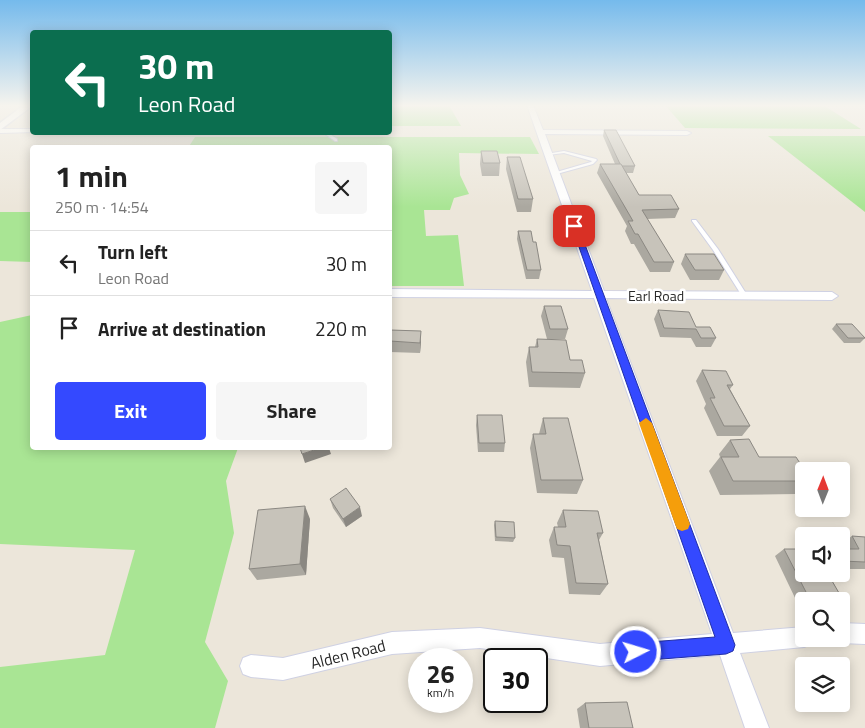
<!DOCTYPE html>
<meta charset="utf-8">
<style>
body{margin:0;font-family:"Titillium Web",sans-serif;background:#f6f6f6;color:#222;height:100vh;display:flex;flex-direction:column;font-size:19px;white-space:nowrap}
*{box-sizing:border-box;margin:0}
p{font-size:16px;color:#767676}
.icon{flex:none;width:28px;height:28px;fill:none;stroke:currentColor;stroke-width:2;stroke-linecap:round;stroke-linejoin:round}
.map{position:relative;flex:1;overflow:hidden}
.side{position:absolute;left:30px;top:145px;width:362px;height:305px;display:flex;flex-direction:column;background:#fff;border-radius:5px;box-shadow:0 2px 12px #0003}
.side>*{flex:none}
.banner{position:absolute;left:30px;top:30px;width:362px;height:105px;border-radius:5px;box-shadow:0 2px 12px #0003;background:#0b6e4f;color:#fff;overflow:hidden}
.needle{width:32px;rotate:1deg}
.fabs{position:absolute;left:795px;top:462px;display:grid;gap:10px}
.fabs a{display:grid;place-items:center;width:55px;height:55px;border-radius:5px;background:#fff;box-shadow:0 2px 12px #0003;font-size:25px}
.speed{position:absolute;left:408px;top:648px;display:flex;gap:10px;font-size:25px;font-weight:700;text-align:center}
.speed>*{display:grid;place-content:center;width:65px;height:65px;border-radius:50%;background:#fff;box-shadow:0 2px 12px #0003;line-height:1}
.speed small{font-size:12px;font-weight:400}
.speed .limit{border:2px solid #111;border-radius:8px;background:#fff;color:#111}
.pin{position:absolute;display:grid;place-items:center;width:42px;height:42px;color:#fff;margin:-21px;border-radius:10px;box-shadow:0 2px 8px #0006}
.me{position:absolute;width:55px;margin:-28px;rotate:85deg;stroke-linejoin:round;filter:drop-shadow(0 0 4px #0008)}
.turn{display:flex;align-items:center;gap:18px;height:105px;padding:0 25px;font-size:22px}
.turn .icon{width:65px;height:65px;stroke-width:2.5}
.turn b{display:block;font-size:35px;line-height:42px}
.round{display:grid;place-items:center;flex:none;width:52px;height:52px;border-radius:5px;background:#f6f6f6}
.summary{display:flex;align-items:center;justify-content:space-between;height:85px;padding:0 25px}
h1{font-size:30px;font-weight:700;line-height:38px}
.action{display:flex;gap:10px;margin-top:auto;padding:10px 25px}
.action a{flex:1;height:58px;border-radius:5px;background:#3449ff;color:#fff;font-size:20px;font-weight:700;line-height:58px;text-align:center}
.action a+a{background:#f6f6f6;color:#222}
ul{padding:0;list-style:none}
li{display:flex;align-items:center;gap:15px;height:65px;padding:0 25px;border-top:1px solid #e0e0e0}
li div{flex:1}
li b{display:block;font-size:19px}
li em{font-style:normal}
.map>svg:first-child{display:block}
</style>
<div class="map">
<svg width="865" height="728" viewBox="0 0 865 728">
<rect width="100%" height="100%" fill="#ece6da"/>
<g fill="#a9e594">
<polygon points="390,105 451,105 450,107 461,126 390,126"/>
<polygon points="665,105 823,105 861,129 685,128"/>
<polygon points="768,136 865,136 865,212"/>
<polygon points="195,137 530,137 539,154 459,153 460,175 469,194 454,198 450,210 424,210 426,236 458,235 464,286 390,286 390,148 188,148"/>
<polygon points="0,212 32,212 32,262 0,261"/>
<polygon points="32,315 32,448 238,448 226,481 234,533 205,642 228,681 215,728 0,728 0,667 105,655 135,550 0,544 0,322"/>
</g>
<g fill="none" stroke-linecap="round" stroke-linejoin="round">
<g stroke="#cfd1e3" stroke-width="2">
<g id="service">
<polygon points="327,132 337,139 337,141 335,141 322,132"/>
<polygon points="564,151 596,159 597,160 593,164 553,175 553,173 591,162 592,161 564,153 548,155 546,154"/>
<polygon points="692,220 696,220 718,249 747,295 746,296 742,296 713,250 692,221"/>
</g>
</g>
<g stroke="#cfd1e3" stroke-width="2">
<g id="minor">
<polygon points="527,105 533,105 543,130 687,131 691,133 687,135 545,134 604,291 832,292 838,296 832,300 606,298 733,633 804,627 804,639 814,639 811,644 804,647 740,653 769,728 745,728 720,655 600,666 480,648 392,654 283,680 251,677 243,674 240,666 243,658 251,655 283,658 392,632 480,628 600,644 712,634 594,298 390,297 390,289 592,291"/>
<polygon points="0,129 32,129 32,132 35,132 0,133"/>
<polygon points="841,623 865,624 865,644 841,643 834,640 833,639 841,639"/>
</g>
</g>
<g stroke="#cfd1e3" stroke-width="3">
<polygon id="tertiary" points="24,105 32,106 0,130 0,123"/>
</g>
<use href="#service" fill="#fff" fill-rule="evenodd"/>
<use href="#minor" fill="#fff" fill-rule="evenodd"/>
<use href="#tertiary" fill="#fff" fill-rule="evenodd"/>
</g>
<g fill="#aba8a0">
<polygon points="604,130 635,166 633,173 626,173 639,195 679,209 675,218 647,219 674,262 670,272 650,272 634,244 631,244 625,231 627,226 597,173 600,164 615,164 603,136"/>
<polygon points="481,151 500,163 499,176 482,176 480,164"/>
<polygon points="507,157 533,199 531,212 517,212 506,169"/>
<polygon points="518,231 533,242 541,270 539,279 526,279 517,239"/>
<polygon points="685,254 724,270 719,280 690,280 681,264"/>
<polygon points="544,306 568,329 565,339 547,339 541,316"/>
<polygon points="658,310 696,327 716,338 711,347 696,347 691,338 660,337 654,319"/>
<polygon points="836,324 865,338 860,343 844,343 832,329"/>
<polygon points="390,330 421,341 420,353 390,352"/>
<polygon points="537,339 570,360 585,373 580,388 529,387 526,362 529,347 535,347"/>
<polygon points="702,370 733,385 730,389 750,426 742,436 717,436 704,408 706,404 696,381"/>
<polygon points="477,415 505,443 504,452 478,452 476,425"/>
<polygon points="543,418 583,480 577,494 537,493 530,448 533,434 539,434"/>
<polygon points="730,440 759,457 804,471 804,487 796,494 720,495 709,471 720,457 719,454"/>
<polygon points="330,499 362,516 346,527 333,508"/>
<polygon points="563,510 603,533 599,540 608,584 600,595 569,594 564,558 552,557 549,540 554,527 558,527 557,523"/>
<polygon points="310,519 306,575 257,580 249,569"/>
<polygon points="495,521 515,538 513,542 495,541 494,525"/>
<polygon points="852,536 865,537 865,569 847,569 848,570 841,573 841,549 843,549 841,544"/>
<polygon points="784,549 804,574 841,574 836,577 830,577 839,593 828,600 796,600 775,556"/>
<polygon points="585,703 633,728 580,728 577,709"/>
</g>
<g fill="#8b8882">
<polygon points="421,331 421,341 420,353 420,343"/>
<polygon points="320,448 329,448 331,454 305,463 302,454"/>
<polygon points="305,506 310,519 306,575 300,564"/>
<polygon points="360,507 362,516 346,527 343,519"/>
</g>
<g fill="#c7c3ba" stroke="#8b8882">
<polygon points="604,130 616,130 635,166 621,166"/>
<polygon points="481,151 497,151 500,163 483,163"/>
<polygon points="507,157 520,157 533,199 518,199"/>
<polygon points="600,164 621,164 639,195 671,195 679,209 642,210 674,262 654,262 638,234 635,234 628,221 633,221"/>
<polygon points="518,231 531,231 533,242 536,242 541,270 527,270"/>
<polygon points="685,254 714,254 724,270 695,270"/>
<polygon points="544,306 561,306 568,329 550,329"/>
<polygon points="658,310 689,312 696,327 710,327 716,338 701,338 696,329 664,328"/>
<polygon points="836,324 852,324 865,338 848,338"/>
<polygon points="390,330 421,331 420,343 390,341"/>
<polygon points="537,339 566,340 570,360 582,360 585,373 532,372 529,347 538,347"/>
<polygon points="702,370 726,371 733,385 727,385 750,426 724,426 710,398 715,398"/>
<polygon points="477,415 502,415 505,443 479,443"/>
<polygon points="543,418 568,418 583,480 541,480 533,434 546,434"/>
<polygon points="749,439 759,457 796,457 805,471 804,471 804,481 733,481 721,457 739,457 730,440"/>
<polygon points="300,448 320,448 302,454"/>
<polygon points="346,488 360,507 343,519 330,499"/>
<polygon points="305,506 300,564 249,569 258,510"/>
<polygon points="563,510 598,511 603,533 597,533 608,584 576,583 570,546 557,545 554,527 566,527"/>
<polygon points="495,521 514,522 515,538 496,537"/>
<polygon points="852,536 865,537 865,562 842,561 848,570 841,570 841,549 859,549"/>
<polygon points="784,549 804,549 804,574 828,574 839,593 807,594"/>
<polygon points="627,702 633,728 589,728 585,703"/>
</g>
<linearGradient id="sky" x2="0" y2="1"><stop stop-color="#75baec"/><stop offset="0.51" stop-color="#f6f4ee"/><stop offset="1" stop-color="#f6f4ee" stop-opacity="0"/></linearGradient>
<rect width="865" height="207" fill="url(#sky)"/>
<polygon fill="#3449ff" stroke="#222fa6" points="571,224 578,226 735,645 733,651 726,654 636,661 630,658 628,652 630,646 636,643 715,637"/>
<polygon fill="#f59e0b" points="646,418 652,423 690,524 688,529 682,531 677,529 675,524 639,423"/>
<g text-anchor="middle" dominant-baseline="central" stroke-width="5" stroke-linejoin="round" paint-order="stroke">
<g font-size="14" fill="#292929" stroke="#fff">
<text x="656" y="295">Earl Road</text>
</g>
<g font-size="16" fill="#292929" stroke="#fff">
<text transform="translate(348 654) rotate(-14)">Alden Road</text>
</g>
</g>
</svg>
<div class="fabs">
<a><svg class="needle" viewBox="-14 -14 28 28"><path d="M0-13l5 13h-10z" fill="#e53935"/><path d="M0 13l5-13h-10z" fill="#767676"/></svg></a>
<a><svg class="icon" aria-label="sound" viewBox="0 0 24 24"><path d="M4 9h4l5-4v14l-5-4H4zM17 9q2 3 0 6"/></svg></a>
<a><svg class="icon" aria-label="search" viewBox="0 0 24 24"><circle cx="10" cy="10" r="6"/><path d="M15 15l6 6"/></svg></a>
<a><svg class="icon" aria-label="layers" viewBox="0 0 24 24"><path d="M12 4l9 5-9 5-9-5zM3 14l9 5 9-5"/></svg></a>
</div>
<div class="speed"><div>26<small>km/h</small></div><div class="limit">30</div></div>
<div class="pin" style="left:574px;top:226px;background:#d93025"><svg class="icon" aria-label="arrive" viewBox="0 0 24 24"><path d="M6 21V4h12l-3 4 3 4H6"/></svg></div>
<svg class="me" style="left:636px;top:652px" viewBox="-20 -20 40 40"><circle r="17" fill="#3449ff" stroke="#fff" stroke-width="3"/><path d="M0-11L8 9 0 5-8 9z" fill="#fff"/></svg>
<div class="banner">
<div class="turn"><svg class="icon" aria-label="left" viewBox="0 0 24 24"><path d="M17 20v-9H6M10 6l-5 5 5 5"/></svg><div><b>30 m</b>Leon Road</div></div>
</div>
<section class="side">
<div class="summary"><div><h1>1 min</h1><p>250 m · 14:54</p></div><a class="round"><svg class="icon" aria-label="close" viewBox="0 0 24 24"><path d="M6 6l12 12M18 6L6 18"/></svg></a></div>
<ul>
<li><svg class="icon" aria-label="left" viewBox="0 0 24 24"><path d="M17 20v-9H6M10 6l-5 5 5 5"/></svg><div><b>Turn left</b><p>Leon Road</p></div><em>30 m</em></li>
<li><svg class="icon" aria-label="arrive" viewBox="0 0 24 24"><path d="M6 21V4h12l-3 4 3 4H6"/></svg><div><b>Arrive at destination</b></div><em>220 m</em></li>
</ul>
<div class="action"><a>Exit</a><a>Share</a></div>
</section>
</div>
